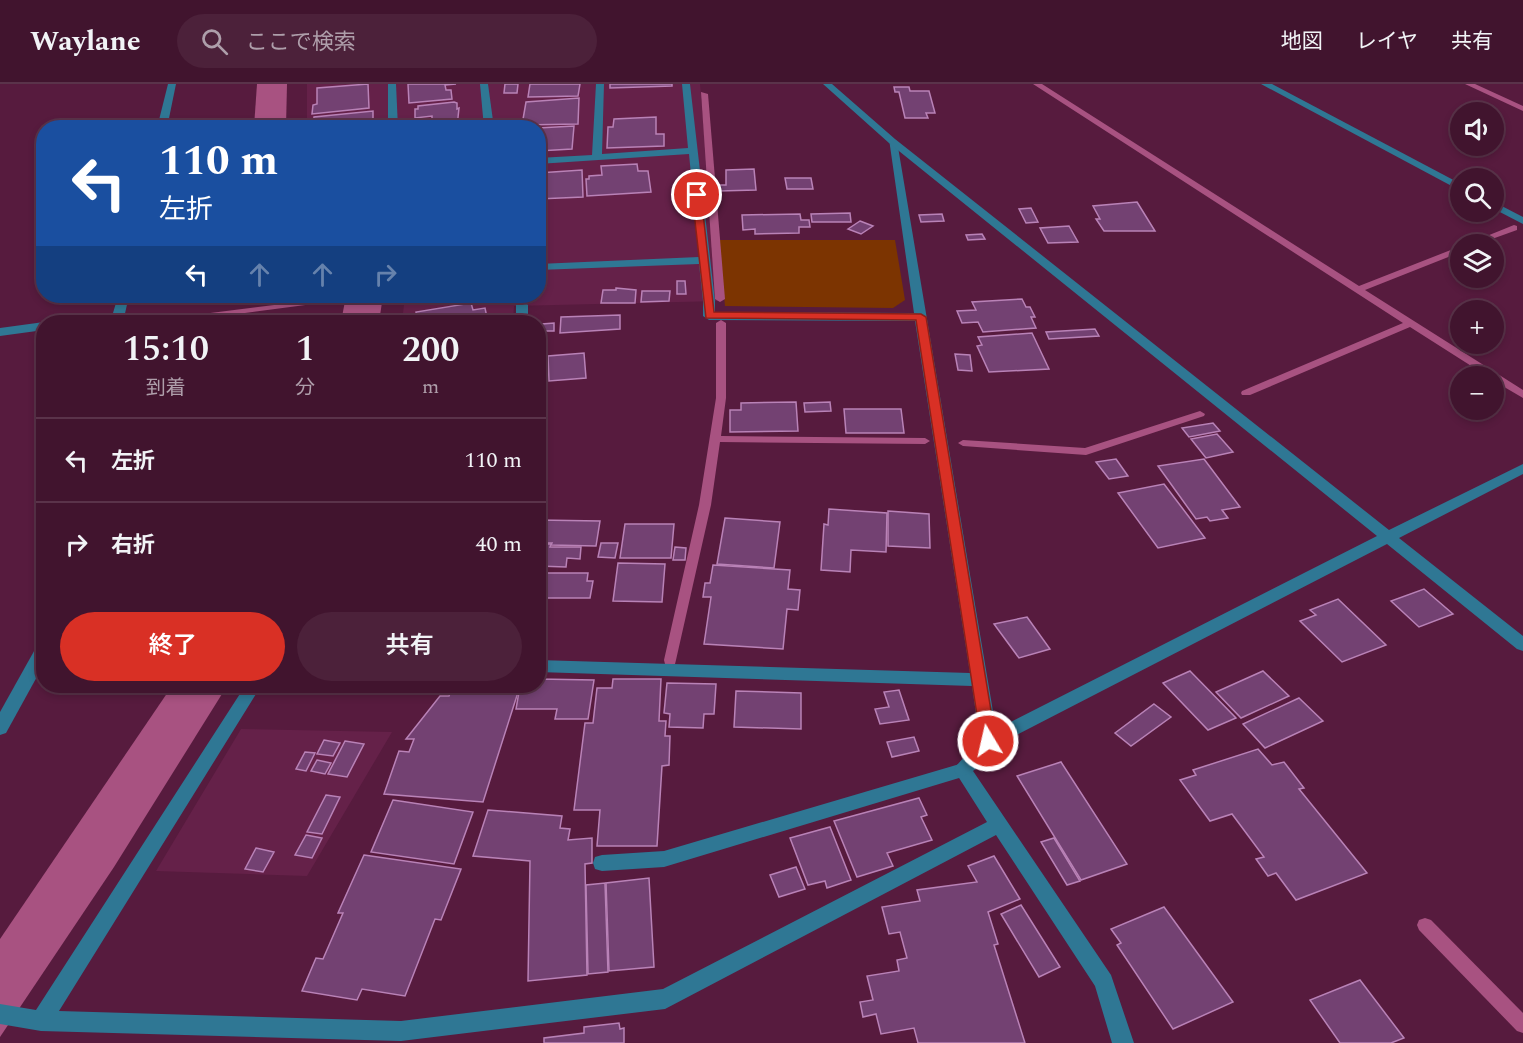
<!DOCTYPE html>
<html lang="ja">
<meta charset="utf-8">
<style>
body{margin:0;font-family:Spectral,"Noto Sans JP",serif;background:#4c213a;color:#f1f3f6;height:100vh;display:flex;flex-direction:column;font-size:22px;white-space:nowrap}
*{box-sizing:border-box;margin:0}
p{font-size:20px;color:#ae9eaa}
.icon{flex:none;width:33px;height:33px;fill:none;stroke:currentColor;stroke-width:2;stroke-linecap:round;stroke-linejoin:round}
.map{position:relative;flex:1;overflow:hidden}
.drawer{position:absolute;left:36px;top:231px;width:510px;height:378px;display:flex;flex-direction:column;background:#41142e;border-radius:24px;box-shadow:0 3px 9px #0003,0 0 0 2px #5a334a}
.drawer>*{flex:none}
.guide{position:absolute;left:36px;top:36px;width:510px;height:183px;border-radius:24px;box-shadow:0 3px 9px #0003,0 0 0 2px #5a334a;background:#1a4fa0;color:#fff;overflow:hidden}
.tools{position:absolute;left:1450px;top:18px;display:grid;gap:12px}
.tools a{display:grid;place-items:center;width:54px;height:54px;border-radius:50%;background:#41142e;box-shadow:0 3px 9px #0003,0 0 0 2px #5a334a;font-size:30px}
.pin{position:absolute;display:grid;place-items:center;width:51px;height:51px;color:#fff;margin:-26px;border:3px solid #fff;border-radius:50%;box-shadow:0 2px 6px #0007}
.me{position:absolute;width:66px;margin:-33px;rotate:351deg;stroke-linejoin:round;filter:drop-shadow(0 0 4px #0008)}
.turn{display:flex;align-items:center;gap:21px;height:126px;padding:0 24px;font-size:27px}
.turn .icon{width:78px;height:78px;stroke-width:2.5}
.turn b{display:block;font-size:42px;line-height:51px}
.lanes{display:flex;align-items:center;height:57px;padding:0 24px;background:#0003;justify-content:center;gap:30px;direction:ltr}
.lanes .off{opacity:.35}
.eta{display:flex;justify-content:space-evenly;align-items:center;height:102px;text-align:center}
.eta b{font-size:36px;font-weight:600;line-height:42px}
.cta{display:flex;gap:12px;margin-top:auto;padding:12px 24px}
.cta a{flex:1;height:69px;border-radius:36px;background:#d93025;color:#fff;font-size:24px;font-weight:600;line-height:69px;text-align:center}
.cta a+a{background:#4c213a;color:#f1f3f6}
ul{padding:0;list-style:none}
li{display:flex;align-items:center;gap:18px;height:84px;padding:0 24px;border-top:2px solid #5a334a}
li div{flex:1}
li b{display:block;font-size:22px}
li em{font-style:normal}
header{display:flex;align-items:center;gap:36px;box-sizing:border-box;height:84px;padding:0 30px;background:#41142e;border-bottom:2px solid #5a334a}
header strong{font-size:28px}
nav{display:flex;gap:33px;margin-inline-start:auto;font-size:21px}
.search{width:420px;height:54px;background:#4c213a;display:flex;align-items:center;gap:15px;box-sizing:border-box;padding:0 21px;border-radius:33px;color:#ae9eaa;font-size:22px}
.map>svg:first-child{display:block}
</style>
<header>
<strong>Waylane</strong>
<div class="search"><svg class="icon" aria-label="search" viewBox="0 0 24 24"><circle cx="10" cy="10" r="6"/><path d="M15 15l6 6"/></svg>ここで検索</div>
<nav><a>地図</a><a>レイヤ</a><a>共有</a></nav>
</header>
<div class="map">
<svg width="1523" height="959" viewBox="0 0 1523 959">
<rect width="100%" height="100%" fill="#571b3e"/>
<g fill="#652149">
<polygon points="307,0 700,0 720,217 514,222 513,238 402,238 405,212 538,212 538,44 307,44"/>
<polygon points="241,645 392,648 307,792 156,787"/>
</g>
<polygon fill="#7c3401" points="719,156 895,156 905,216 893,224 725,222"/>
<g fill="#a85281">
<polygon points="257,0 287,0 286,43 254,43"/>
<polygon points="346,212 383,212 379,238 341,238"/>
<polygon points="314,216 313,220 178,238 139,238"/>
<polygon points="172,602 227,602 114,783 0,953 0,855"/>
</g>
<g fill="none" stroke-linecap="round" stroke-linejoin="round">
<g fill="#a85281" fill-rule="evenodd">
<polygon points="1033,0 1042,0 1359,202 1461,162 1461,168 1365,206 1523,306 1523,314 1494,297 1494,292 1487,292 1410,243 1250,311 1242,311 1241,309 1242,307 1403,239"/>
<polygon points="1465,0 1475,0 1523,22 1523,27"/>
<polygon points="701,8 708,10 725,215 720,218 715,215"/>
<polygon points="1514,141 1517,142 1517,146 1478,160 1467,160"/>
<polygon points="721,236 726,239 726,314 721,352 925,354 930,357 925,360 720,358 711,421 676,576 675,580 665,580 664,576 699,421 716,314 716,239"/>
<polygon points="1200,327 1205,330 1204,332 1086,371 963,362 958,359 963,356 1085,364"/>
<polygon points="1425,834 1431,836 1523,929 1523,949 1517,947 1419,846 1417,841 1419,836"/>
</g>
</g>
<g fill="#734172" stroke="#b982b7" stroke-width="1.5">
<polygon points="368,0 369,24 312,30 313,21 317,20 317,4"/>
<polygon points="408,0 456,0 445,1 446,6 451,6 452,15 409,19"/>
<polygon points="505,0 518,0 517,9 504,9"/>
<polygon points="530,0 580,0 578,12 528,13"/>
<polygon points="610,0 672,0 672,2 610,4"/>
<polygon points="894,3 909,3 910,7 929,7 935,29 926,29 928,34 905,34 899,8 895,8"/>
<polygon points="579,14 578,40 522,41 526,18"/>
<polygon points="454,18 457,19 457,25 459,24 457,43 419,44 418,40 432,38 432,32 415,34 415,25 418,25 418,22"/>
<polygon points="373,27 373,35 329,38 329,44 313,44 314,33"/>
<polygon points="656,33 656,50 664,50 664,62 607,64 608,43 613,43 614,35"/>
<polygon points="349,37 372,44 337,44"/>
<polygon points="574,42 572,65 538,67 538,44"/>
<polygon points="637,80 638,87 648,87 651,108 587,112 586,95 589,95 589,92 602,91 601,82"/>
<polygon points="754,85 756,106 719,107 719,101 726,101 726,86"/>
<polygon points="582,86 583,113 538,115 538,89"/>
<polygon points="785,94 811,94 813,105 787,105"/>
<polygon points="1137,118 1155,147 1104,147 1096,135 1100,135 1093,122"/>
<polygon points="1031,124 1038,138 1026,139 1019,125"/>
<polygon points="850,129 851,138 812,138 811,130"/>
<polygon points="800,130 801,136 809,136 810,143 799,143 799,149 755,150 755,145 743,146 742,131"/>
<polygon points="942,130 944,137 921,138 919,131"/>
<polygon points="860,137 873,142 861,150 848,145"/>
<polygon points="1069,142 1078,158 1048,159 1040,144"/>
<polygon points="982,150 985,155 968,156 966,151"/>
<polygon points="677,197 685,197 686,210 677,210"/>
<polygon points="616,204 636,206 635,219 601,219 603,206 616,206"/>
<polygon points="642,207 670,207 669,217 641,218"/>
<polygon points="422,212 456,212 423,217"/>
<polygon points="1022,215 1026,223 1030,223 1035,233 1031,233 1036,244 983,248 978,238 962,239 957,227 976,226 972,218"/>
<polygon points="471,219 473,226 485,224 488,238 418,238 416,228"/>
<polygon points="620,231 620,245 560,249 561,233"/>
<polygon points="554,239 554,247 542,247 542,240"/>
<polygon points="1095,245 1099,252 1049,255 1046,248"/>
<polygon points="1032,249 1049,285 989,288 977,262 982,261 978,253"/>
<polygon points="584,269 586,294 549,297 548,272"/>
<polygon points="955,270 970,271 972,287 958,286"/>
<polygon points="796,318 798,347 730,348 730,326 741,326 741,319"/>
<polygon points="830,318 831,327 805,328 804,319"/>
<polygon points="844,325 901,325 904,349 846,349"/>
<polygon points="1213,339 1220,347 1189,353 1182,344"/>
<polygon points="1217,350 1233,368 1206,374 1191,355"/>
<polygon points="1116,375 1128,392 1109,395 1096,378"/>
<polygon points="1204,375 1240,423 1222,426 1228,434 1210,437 1207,433 1196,435 1158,382"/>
<polygon points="1164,400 1205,454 1158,464 1118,409"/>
<polygon points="829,425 887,429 886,468 851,466 850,488 821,486 824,440 828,441"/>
<polygon points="888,427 929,430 930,464 888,462"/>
<polygon points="725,434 780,438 774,484 717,480"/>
<polygon points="538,436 600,437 596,462 551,461 552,459 538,459"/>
<polygon points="625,440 674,440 671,474 620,474"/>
<polygon points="601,459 618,459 615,474 598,473"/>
<polygon points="538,460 551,460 550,463 581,463 580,475 567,474 566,483 538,482"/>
<polygon points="675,463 686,464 685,476 673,476"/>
<polygon points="618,479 665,480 662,518 613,517"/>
<polygon points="713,481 790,486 788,505 800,506 798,526 787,525 783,565 704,560 711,513 703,513 705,499 710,499"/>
<polygon points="538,489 588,489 587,497 593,497 590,514 538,514"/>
<polygon points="1424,505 1453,530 1419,543 1391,517"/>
<polygon points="1338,515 1386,561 1342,578 1300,537 1316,531 1310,526"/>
<polygon points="1027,533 1050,565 1019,574 994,540"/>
<polygon points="1190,587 1236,634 1208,646 1163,599"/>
<polygon points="1263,587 1289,612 1241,634 1216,608"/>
<polygon points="538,595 594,596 588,635 555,635 557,625 516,625 520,602 538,602"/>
<polygon points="613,595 661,595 659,637 666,637 665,652 670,652 669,681 662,682 657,762 597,762 600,726 574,726 585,639 593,639 597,604 612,604"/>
<polygon points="667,599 716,600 714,630 704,630 703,644 669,643 670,630 664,629"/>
<polygon points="453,602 520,602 483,718 384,710 399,667 409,668 414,655 406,655 440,612 449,612"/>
<polygon points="899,606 909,636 880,640 875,625 889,623 884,608"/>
<polygon points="736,607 801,609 801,645 734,643"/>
<polygon points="1299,614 1323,637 1265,664 1243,640"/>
<polygon points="1154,620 1171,633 1131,662 1115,649"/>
<polygon points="914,653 919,667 892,673 887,658"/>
<polygon points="324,656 340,659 333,672 317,670"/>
<polygon points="345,657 364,660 347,693 328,690"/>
<polygon points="1258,665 1272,681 1284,678 1304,704 1299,705 1367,789 1296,816 1276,789 1268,792 1256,775 1264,773 1232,730 1210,737 1180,696 1196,691 1193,686"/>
<polygon points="305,668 315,669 306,687 296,685"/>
<polygon points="317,676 331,679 325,690 311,687"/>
<polygon points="1061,678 1127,780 1081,796 1017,692"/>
<polygon points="326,711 340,713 322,750 307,748"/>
<polygon points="919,714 927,731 921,733 932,756 887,769 893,782 857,793 834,737"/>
<polygon points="393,716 473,728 454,780 371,768"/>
<polygon points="488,726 562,732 560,744 570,745 568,756 592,754 592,779 585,780 587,891 528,897 530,777 473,772"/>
<polygon points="830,743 851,796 827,804 825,797 808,801 790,754"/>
<polygon points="306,751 322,754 312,774 295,771"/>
<polygon points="1054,754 1080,797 1067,801 1041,758"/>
<polygon points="256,764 274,768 263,788 245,785"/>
<polygon points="364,771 461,785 441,836 435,835 405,912 362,905 357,916 302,907 316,874 323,875 343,829 338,829"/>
<polygon points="994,772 1020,815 988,828 998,860 994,861 1025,959 918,959 914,944 881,950 876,930 863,933 860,918 873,916 867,892 899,887 897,876 907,874 900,848 889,850 882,823 920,817 917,806 977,798 968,782"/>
<polygon points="796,783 805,805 779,813 770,791"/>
<polygon points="649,794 654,883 609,887 606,799"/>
<polygon points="605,799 608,888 588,890 586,801"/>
<polygon points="1021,821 1060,883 1039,893 1001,830"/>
<polygon points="1164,823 1233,918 1173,945 1117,861 1121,859 1111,845"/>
<polygon points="1360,896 1404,954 1391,959 1340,959 1310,916"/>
<polygon points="619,939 620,945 624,944 624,959 544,959 544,954 584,949 584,943"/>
</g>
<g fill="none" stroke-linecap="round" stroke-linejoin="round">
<g fill="#2f7794" fill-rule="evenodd">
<polygon points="388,0 396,0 398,44 388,44"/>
<polygon points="480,0 488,0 494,44 484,44"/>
<polygon points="596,0 604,0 602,70 688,64 682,0 690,0 715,217 713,219 709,221 703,217 699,180 538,186 538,180 699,173 689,70 538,80 538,74 592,71"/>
<polygon points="963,679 969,681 972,686 969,691 664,783 602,787 595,785 593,779 595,773 602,771 664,767"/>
</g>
<g fill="#2f7794" fill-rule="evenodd">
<polygon points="168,0 176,0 167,44 157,44"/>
<polygon points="1261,0 1272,0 1461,100 1461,107"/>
<polygon points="889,55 897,57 998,657 995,662 989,664 983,662 980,657 972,602 538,588 538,576 970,589 915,237 709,236 703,232 703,217 709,213 715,217 715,228 914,229"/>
<polygon points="1494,118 1523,133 1523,140 1494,125"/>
<polygon points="118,212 129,212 123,238 111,238 111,236 66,238 72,234 113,229"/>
<polygon points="522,217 528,221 528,238 516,238 516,221"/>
<polygon points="44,238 44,246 0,252 0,244"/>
<polygon points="44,558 44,580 6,649 0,651 0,628 38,560"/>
<polygon points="245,602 261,602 59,927 401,937 663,905 987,738 954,686 957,681 963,679 969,681 1111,891 1134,959 1112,959 1095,902 996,751 665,925 401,957 41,947 0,940 0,920 36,926"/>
</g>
<path fill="#2f7794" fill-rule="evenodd" d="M823,0H832L895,55L1389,446L1523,380V390L1399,454L1523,552V567L1517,565L1387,460L995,662C986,673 972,696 957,691L954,686L957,681L983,652L1377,452L889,59Z"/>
</g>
<polygon fill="#d93025" stroke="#8d1f18" stroke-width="1.5" points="697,108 701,111 714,228 921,230 926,233 996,657 994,662 988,664 983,662 981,657 916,236 706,234 692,111"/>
</svg>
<div class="tools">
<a><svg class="icon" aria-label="sound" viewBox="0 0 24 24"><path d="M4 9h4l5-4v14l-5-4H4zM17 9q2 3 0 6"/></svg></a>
<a><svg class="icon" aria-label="search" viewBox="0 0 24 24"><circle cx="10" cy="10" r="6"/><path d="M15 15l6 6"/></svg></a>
<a><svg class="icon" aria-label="layers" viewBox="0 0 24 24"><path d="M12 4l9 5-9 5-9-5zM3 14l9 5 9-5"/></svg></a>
<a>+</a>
<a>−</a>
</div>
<div class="pin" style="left:697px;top:111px;background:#d93025"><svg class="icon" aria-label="arrive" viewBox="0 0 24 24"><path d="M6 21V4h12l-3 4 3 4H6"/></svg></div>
<svg class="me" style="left:988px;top:657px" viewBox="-20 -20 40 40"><circle r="17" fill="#d93025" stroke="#fff" stroke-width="3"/><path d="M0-11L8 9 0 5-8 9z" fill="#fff"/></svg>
<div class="guide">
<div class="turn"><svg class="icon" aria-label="left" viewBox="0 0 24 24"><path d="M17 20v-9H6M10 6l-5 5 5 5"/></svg><div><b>110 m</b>左折</div></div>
<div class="lanes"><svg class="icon" aria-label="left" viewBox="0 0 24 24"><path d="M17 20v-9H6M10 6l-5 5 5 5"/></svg><svg class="icon off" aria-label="ahead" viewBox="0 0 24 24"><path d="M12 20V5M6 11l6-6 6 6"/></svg><svg class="icon off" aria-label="ahead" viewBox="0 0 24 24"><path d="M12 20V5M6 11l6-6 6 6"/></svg><svg class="icon off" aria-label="right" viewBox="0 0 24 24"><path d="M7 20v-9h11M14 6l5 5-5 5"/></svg></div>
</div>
<section class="drawer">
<div class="eta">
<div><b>15:10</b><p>到着</p></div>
<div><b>1</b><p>分</p></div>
<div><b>200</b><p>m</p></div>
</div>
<ul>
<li><svg class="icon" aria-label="left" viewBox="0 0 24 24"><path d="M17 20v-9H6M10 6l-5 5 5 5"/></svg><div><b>左折</b></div><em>110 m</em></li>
<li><svg class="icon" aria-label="right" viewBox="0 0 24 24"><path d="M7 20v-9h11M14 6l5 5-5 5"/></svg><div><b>右折</b></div><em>40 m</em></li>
</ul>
<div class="cta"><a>終了</a><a>共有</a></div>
</section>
</div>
